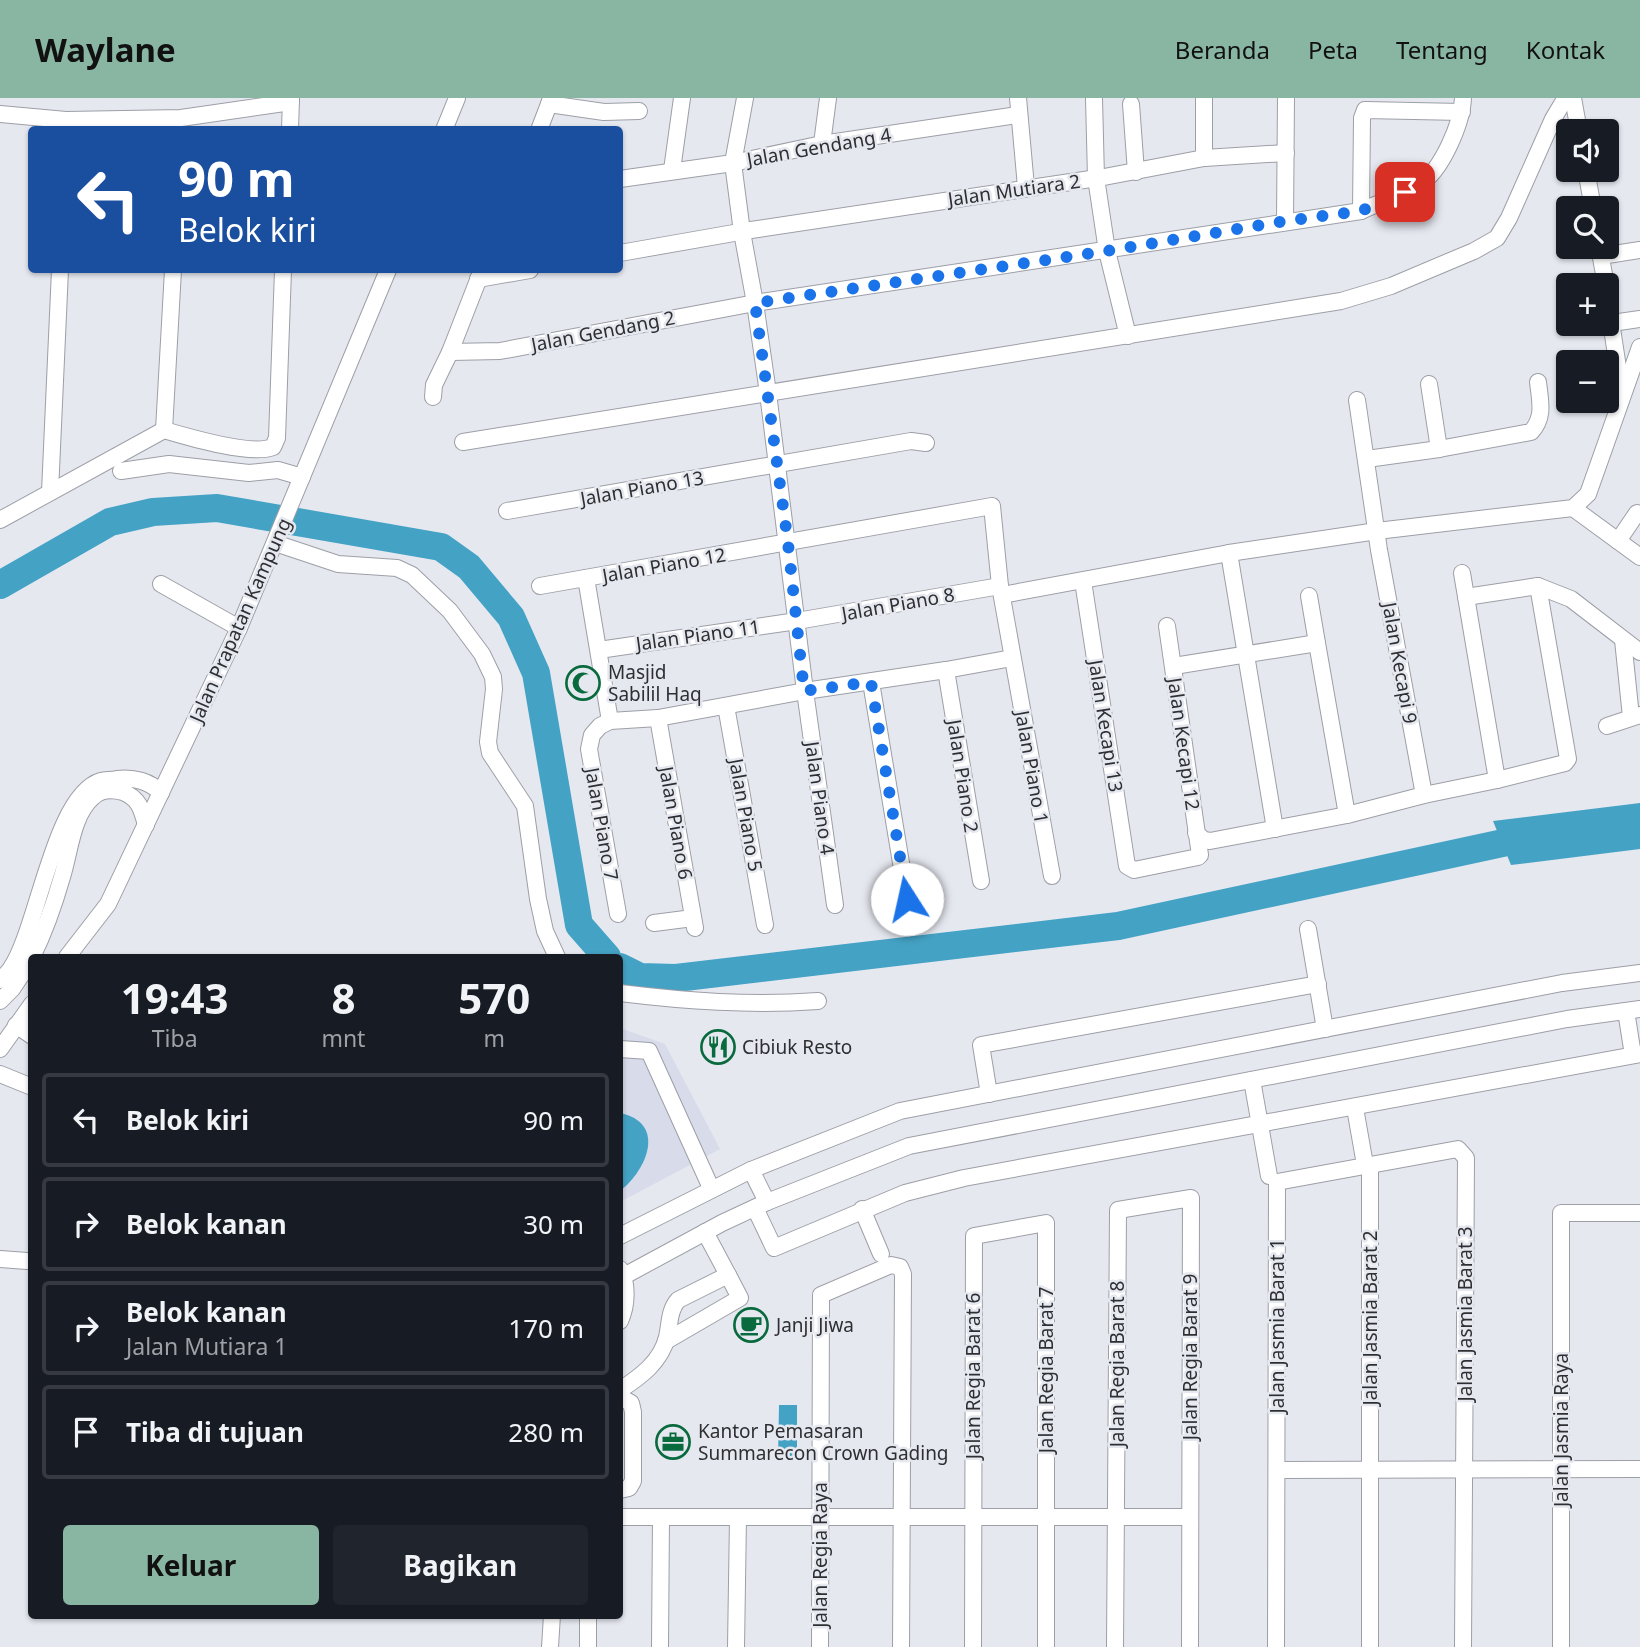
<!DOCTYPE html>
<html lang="id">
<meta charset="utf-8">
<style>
body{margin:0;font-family:"Noto Sans",sans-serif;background:#20242c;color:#f1f3f6;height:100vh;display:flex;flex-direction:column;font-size:26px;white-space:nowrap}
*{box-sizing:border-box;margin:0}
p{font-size:23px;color:#9ea1a6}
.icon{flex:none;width:38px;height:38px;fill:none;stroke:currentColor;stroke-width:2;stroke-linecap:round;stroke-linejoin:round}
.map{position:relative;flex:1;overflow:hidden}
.details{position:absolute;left:28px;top:856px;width:595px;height:665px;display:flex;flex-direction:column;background:#171b24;border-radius:7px;box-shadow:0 2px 5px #0004}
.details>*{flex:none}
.banner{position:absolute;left:28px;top:28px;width:595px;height:147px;border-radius:7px;box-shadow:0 2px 5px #0004;background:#1a4fa0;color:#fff;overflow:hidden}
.buttons{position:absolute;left:1556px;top:21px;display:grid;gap:14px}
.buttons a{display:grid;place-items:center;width:63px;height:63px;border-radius:7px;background:#171b24;box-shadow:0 2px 5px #0004;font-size:35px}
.pin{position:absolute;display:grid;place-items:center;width:60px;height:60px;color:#fff;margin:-30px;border-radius:14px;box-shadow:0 4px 10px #0006}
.me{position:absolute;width:77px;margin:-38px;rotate:350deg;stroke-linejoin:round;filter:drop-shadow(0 0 5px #0008)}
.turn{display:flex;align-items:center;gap:24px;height:147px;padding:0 35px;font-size:32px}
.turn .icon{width:91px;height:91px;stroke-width:2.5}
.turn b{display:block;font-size:49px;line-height:60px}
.eta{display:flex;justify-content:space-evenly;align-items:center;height:119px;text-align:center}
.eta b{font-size:42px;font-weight:700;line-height:49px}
.action{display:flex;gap:14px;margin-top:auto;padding:14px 35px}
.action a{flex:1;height:80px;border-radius:7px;background:#89b5a3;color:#111;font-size:28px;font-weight:700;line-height:80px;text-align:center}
.action a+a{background:#20242c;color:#f1f3f6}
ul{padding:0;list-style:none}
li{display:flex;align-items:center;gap:21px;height:94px;margin:0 14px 10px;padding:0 21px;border:4px solid #363941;border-radius:7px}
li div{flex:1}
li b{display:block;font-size:26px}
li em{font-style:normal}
header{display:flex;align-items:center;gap:42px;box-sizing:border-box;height:98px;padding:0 35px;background:#89b5a3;color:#111}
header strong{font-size:33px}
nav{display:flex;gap:38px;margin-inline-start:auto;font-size:24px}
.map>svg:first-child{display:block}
</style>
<header>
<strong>Waylane</strong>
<nav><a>Beranda</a><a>Peta</a><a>Tentang</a><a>Kontak</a></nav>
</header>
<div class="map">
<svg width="1640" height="1549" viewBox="0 0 1640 1549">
<rect width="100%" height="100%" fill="#e6e8f0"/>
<polygon fill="#d7dbea" points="620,930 665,946 720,1051 620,1104"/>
<g fill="#44a2c5">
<polygon points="1640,705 1640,751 1511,767 1493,723"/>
<path d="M620,1015C667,1025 647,1072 620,1093Z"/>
<polygon points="779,1307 797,1307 797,1362 778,1362"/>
</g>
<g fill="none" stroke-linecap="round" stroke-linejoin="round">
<g stroke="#44a2c5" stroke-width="28">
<polyline points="0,487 110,424 153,414 217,410 441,449 469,469 511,519 536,575 579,827 607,859"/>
<polyline points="620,869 640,879 676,880 1118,828 1540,737"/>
</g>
<g stroke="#9d9fa7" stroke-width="18">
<g id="minor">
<polyline points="551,0 549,6 604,14 639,13"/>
<polyline points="745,0 733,65 742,134 755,205 768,295 805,593 835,807"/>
<polyline points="1018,0 1026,89"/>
<polyline points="1094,0 1096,80 1107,153 1128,238"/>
<polyline points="1204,0 1204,60"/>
<polyline points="1573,0 1579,33"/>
<polyline points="1131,6 1136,74"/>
<polyline points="0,16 66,22 181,20 291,4"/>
<polyline points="290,32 291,0"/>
<polyline points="444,32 457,0"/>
<polyline points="539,32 549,6"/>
<polyline points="822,46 828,0"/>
<polyline points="672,72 682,0"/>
<polyline points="1586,72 1593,110"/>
<polyline points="620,81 733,65 822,46 1018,17"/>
<polyline points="1361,113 1362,20 1365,12 1462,14"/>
<polyline points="1285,123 1286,0"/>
<polyline points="1599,149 1606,187"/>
<polyline points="620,155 751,132 1104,79 1204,60 1286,55"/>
<polyline points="1601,158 1640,152"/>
<polyline points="478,181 530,172"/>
<polyline points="1606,191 1622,296"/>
<polyline points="1612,225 1640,221"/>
<path d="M450,254L500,253L755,205L1361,113C1380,104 1402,98 1420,86C1442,72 1462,25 1463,0"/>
<polyline points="1429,286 1439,351"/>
<polyline points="433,299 434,287 450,254 482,172"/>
<polyline points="1357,302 1379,452 1424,697"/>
<polyline points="164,332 173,172"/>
<polyline points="463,344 1341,203 1391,188 1474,153 1497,140 1509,120 1553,21 1565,1"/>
<path d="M1367,361L1439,351L1531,334C1545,319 1540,303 1538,284"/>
<polyline points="121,373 169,366 249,375 278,372 302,379"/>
<polyline points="50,394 60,172"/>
<polyline points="1573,410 1640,459"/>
<polyline points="507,413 911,343 926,345"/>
<path d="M0,422L164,332C188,339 251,358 273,349L277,340L283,172"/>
<polyline points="1618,443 1637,415"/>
<polyline points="275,445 338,466 397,470 412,477 450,513 482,556 493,579 494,591 488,644 490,655 525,708 538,801 545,833 557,859"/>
<polyline points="1229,455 1275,731"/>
<polyline points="1462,475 1497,682 1565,665 1568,661 1538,488 1571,501 1640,554"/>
<polyline points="586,480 610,623"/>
<polyline points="1083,483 1127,768 1134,772 1198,759 1200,757 1167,528"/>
<polyline points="161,486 239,530"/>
<polyline points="540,488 992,408 1000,488 1052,778"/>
<polyline points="1002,497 1229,455 1377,433 1573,410 1588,396 1640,249"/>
<polyline points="1309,498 1317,545"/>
<polyline points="1466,499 1538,488"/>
<polyline points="1623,542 1631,619"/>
<polyline points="599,552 797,523 1000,488"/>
<polyline points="1174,568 1317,545 1347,717 1424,697 1497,682"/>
<polyline points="946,572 981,783"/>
<polyline points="871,584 907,801"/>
<polyline points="726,608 765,827"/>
<polyline points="658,620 695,830"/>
<polyline points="1607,628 1640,617"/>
<polyline points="1196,735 1204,742 1210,743 1347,717"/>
<polyline points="618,816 589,651 592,637 600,628 610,623 658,620 805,593 946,572 1012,560"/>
<polyline points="654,825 693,820"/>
<polyline points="1308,831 1325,931"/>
<path d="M32,859C45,833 54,807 62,779C70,754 72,717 93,699C101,691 112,691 123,694C139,700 142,712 146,727"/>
<polyline points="67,859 108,806 239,530 388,172"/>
<path d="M0,882C4,878 9,874 11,870C38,831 54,697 101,683C105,682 112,682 117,681C133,679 150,683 161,695"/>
<path d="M620,895C686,903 751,908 818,903"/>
<polyline points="0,903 12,891 32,861"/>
<polyline points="1626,913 1633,957"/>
<polyline points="16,927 32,938"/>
<polyline points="0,951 32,906"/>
<polyline points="620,951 649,953 711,1090"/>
<polyline points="0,976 32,989"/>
<polyline points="1252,982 1269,1078"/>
<polyline points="989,996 981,947 1318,886"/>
<polyline points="1355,1010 1364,1061"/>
<polyline points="751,1072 767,1104"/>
<polyline points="755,1110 774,1150 905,1095 964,1080 1640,956"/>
<polyline points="862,1111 881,1156"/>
<polyline points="620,1138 751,1072 900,1013 1562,885 1640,875"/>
<polyline points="0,1161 27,1163"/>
<polyline points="624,1178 722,1125 767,1104 909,1048 1567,921 1640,911"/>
<path d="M620,1223C627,1208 628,1186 620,1171"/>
<polyline points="666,1243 740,1200 728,1177"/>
<path d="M620,1292C640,1279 661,1264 667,1239C670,1226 669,1212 678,1202L728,1177L705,1134"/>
<polyline points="620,1299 631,1305 633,1314 633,1383 629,1390 620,1392"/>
<polyline points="1277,1372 1640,1371"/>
<polyline points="620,1419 1190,1419"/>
<polyline points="550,1549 552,1517"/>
<polyline points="588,1549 588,1517"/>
<polyline points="660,1549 661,1419"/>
<polyline points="736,1549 738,1419"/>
<polyline points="820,1549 821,1197 891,1167 900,1169 903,1176 901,1549"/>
<polyline points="973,1549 974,1138 1046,1125 1046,1549"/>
<polyline points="1115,1549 1118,1112 1191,1100 1190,1549"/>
<polyline points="1276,1549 1277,1084 1458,1051 1466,1060 1463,1549"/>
<polyline points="1370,1549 1370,1067"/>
<polyline points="1561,1549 1561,1115 1640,1115"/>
</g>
</g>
<use href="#minor" stroke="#fff" stroke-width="16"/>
</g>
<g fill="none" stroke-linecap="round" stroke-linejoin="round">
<polyline stroke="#1a73e8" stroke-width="12" stroke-dasharray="0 21.6" points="907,801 871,584 804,593 788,445 755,205 1107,153 1285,123 1361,113 1405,94"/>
</g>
<defs>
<g id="mosque-ring" transform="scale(1.75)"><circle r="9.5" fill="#e6e8f0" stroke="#096a3e" stroke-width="1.5"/><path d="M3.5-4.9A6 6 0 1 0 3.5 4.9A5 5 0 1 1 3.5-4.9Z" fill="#096a3e"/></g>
<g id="restaurant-ring" transform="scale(1.75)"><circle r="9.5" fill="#e6e8f0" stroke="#096a3e" stroke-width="1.5"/><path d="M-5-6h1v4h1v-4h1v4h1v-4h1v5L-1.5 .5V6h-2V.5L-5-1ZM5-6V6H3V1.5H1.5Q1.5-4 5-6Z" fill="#096a3e"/></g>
<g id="cafe-ring" transform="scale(1.75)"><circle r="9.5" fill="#e6e8f0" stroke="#096a3e" stroke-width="1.5"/><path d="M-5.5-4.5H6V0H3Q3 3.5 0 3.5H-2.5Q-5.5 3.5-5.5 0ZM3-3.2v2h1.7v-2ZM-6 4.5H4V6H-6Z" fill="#096a3e"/></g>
<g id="office-ring" transform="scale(1.75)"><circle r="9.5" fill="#e6e8f0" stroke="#096a3e" stroke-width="1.5"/><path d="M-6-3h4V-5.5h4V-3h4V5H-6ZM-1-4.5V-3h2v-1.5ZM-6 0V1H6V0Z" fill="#096a3e"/></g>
</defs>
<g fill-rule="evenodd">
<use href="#mosque-ring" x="583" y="585"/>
<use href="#restaurant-ring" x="718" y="949"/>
<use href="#cafe-ring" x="751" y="1227"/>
<use href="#office-ring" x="673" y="1344"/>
</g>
<g text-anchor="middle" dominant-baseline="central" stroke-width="5" stroke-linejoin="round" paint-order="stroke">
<g font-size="19" fill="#2e2f32" stroke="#e6e8f0">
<text transform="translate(819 49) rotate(-10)">Jalan Gendang 4</text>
<text transform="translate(1014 92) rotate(-8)">Jalan Mutiara 2</text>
<text transform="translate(603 233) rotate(-11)">Jalan Gendang 2</text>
<text transform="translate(642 390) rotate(-10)">Jalan Piano 13</text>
<text transform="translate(664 467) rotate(-10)">Jalan Piano 12</text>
<text transform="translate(898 506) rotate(-10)">Jalan Piano 8</text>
<text transform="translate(240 522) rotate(-66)">Jalan Prapatan Kampung</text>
<text transform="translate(698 537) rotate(-8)">Jalan Piano 11</text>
<text transform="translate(1400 565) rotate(80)">Jalan Kecapi 9</text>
<text transform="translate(1106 628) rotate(81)">Jalan Kecapi 13</text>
<text transform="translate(1184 646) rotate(82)">Jalan Kecapi 12</text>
<text transform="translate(1032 669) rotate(80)">Jalan Piano 1</text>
<text transform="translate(963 678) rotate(81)">Jalan Piano 2</text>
<text transform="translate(820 700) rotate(82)">Jalan Piano 4</text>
<text transform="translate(746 717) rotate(80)">Jalan Piano 5</text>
<text transform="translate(676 725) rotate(80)">Jalan Piano 6</text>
<text transform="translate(602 726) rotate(80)">Jalan Piano 7</text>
<text transform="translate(1465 1216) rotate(-90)">Jalan Jasmia Barat 3</text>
<text transform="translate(1370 1220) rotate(-90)">Jalan Jasmia Barat 2</text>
<text transform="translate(1277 1228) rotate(-90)">Jalan Jasmia Barat 1</text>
<text transform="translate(1190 1259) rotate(-90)">Jalan Regia Barat 9</text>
<text transform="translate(1117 1266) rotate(-90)">Jalan Regia Barat 8</text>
<text transform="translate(1046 1272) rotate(-90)">Jalan Regia Barat 7</text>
<text transform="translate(973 1278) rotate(-90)">Jalan Regia Barat 6</text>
<text transform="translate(1561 1332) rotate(-90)">Jalan Jasmia Raya</text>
<text transform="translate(820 1457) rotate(-90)">Jalan Regia Raya</text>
</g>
<g font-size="19" fill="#2e2f32" stroke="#e6e8f0" text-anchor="start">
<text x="608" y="574">Masjid<tspan x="608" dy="22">Sabilil Haq</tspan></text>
<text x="742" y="949">Cibiuk Resto</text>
<text x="776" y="1227">Janji Jiwa</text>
<text x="698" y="1333">Kantor Pemasaran<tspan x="698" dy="22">Summarecon Crown Gading</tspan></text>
</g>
</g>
</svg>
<div class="buttons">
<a><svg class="icon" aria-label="sound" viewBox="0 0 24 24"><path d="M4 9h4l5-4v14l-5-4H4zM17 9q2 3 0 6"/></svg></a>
<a><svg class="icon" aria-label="search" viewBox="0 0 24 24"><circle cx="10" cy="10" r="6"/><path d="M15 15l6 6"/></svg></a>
<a>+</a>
<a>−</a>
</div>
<div class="pin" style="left:1405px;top:94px;background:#d93025"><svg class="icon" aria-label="arrive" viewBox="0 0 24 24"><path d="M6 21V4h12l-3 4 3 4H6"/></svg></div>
<svg class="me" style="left:907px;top:801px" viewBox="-20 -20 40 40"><circle r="19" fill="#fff"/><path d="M0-13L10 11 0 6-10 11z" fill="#1a73e8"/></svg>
<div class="banner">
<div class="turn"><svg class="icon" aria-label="left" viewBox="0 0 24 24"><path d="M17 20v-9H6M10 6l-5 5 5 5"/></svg><div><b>90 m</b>Belok kiri</div></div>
</div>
<section class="details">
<div class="eta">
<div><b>19:43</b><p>Tiba</p></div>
<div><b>8</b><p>mnt</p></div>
<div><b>570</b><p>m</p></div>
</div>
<ul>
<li><svg class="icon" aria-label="left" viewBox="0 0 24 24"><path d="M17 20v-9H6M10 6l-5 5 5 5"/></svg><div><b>Belok kiri</b></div><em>90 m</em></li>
<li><svg class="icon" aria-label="right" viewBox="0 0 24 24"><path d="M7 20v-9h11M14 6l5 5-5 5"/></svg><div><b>Belok kanan</b></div><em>30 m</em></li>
<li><svg class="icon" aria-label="right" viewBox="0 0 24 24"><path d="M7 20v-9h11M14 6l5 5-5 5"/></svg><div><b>Belok kanan</b><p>Jalan Mutiara 1</p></div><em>170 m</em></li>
<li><svg class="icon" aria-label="arrive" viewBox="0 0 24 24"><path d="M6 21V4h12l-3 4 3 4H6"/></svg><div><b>Tiba di tujuan</b></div><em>280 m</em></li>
</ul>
<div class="action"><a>Keluar</a><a>Bagikan</a></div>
</section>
</div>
